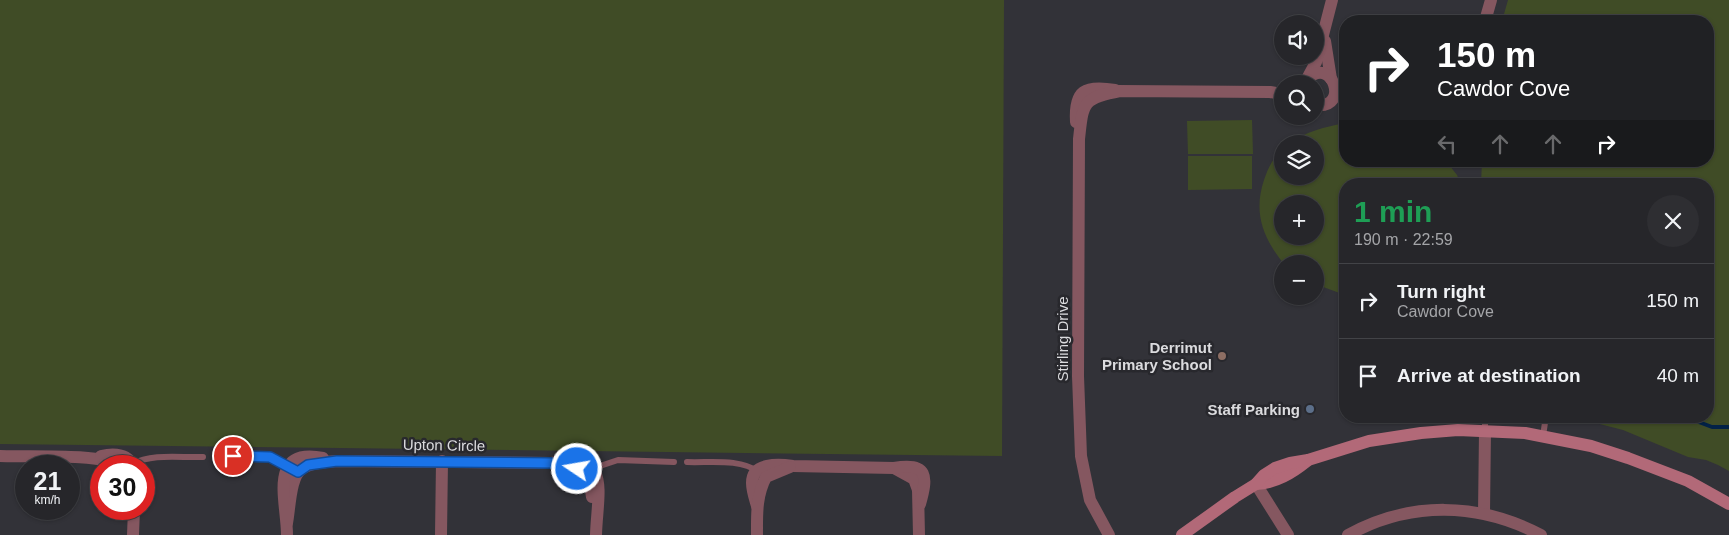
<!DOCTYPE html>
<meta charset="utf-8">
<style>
body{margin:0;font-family:Helvetica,sans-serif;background:#2e2e32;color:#f1f3f6;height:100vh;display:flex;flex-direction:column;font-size:19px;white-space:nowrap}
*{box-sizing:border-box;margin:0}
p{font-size:16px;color:#a4a5a8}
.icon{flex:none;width:28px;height:28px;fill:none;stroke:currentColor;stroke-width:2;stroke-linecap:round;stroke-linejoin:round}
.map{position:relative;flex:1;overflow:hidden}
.panel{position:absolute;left:1339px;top:178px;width:375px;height:245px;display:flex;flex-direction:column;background:#26262a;border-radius:20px;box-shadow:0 1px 4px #0004,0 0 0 1px #424347}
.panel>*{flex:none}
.banner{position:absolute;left:1339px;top:15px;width:375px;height:152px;border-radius:20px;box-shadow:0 1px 4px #0004,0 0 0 1px #424347;background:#202124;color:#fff;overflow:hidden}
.buttons{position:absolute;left:1274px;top:15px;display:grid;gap:10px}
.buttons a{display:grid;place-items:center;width:50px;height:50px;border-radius:50%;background:#26262a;box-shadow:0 1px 4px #0004,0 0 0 1px #424347;font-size:25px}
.speed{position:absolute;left:15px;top:455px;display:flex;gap:10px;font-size:25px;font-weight:700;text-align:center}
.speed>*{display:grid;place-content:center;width:65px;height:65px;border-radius:50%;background:#26262a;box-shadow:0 1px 4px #0004,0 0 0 1px #424347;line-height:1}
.speed small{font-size:12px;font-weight:400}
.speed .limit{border:8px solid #d22;background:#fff;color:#111}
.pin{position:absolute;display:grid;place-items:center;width:42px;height:42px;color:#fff;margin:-21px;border:2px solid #fff;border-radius:50%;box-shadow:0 1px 5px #0007}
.me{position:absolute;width:55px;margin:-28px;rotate:282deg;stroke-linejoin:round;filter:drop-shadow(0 0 4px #0008)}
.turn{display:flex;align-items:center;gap:18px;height:105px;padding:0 15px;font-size:22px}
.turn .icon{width:65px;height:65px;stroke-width:2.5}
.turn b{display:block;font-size:35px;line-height:42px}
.lanes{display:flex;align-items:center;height:48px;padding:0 15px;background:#0003;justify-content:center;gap:25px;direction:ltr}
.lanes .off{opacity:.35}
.round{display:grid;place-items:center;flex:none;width:52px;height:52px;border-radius:26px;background:#2e2e32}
.overview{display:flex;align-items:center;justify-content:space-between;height:85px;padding:0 15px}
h1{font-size:30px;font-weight:700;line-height:38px;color:#1e9e55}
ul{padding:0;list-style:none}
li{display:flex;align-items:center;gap:15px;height:75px;padding:0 15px;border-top:1px solid #424347}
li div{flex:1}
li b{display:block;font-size:19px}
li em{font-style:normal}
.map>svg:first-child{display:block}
</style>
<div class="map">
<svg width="1729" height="535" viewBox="0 0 1729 535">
<rect width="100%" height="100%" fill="#323238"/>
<g fill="#404c26" fill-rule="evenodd">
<polygon points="0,0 1004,0 1002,456 0,444"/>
<polygon points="1508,0 1729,0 1729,471 1718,465 1706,460 1688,457 1623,430 1592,422 1576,422 1562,417 1708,416 1708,184 1481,184 1482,161 1708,161 1708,21 1502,21"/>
<polygon points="1252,120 1253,154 1188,154 1187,121"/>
<path d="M1345,123V161H1446L1457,175L1461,184H1345V295L1315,284V264H1284C1263,238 1253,213 1264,180C1268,168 1273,158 1282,150V176H1315V144H1289C1306,131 1325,127 1345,123ZM1282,204H1315V236H1282Z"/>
<polygon points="1188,156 1252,156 1252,189 1188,190"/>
</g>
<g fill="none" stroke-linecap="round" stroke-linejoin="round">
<polyline stroke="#032247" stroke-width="4" points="1683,416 1712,427 1729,427"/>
<g stroke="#855760" stroke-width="6">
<polyline points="1485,416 1485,431"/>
<polyline points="1543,436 1546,416"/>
<polyline points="219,456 270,457 290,467"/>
<path d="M687,462C710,463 739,458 759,472"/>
<path d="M132,464C153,453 181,458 203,457"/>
<polyline points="591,469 618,460 674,462"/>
</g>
<g stroke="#855760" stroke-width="12">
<polyline points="1485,21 1491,0"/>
<polyline points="1325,41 1331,79"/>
<polyline points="1308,77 1316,62 1332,0"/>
<path d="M1307,80C1331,53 1352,110 1315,105"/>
<path d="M1076,122C1074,90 1085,85 1115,90"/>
<path d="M0,456C26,457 103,453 121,466"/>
<path d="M101,456C114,453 127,454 134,466"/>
<path d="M556,465C580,473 588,466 592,497"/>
<polyline points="894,468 914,479 918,490 919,535"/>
<polyline points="1256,484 1288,535"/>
<path d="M757,506C755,499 752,491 752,483C752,462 779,464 793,466L894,468C928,462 928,476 920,504"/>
<polyline points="1484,513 1485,431"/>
<path d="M287,523C290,508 290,475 303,468C312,462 327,462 337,461L551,463C613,448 597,494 596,535"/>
<polyline points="133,535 134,509"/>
<path d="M287,535C287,501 267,447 323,458"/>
<polyline points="441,535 442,461"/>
<path d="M757,535C757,515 756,496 766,477L790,467"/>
<path d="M1109,535L1090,500L1081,456L1078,376L1079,139C1083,103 1082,98 1120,91L1270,92L1282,94"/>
<path d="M1348,535C1410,501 1478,502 1541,535"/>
</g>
<g stroke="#b26978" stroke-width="12">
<path d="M1256,484C1276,483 1292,473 1307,461"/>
<polyline points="1182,535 1235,497 1256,484 1264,475 1275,468 1290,463 1308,460 1369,441 1421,433 1458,430 1525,433 1591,446 1628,458 1688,481 1729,504"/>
</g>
</g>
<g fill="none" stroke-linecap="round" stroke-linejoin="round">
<g stroke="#114b97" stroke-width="12">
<polyline id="route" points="233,456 270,457 298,472 308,465 337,461 551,463 577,469"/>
</g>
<use href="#route" stroke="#1a73e8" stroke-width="9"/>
</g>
<circle fill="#8d6e63" stroke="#28282d" stroke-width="2" cx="1222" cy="356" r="5"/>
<circle fill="#5c6f8a" stroke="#28282d" stroke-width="2" cx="1310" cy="409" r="5"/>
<g text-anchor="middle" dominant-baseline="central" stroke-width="5" stroke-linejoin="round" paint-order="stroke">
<g font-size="15" fill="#dbdbde" stroke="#28282d">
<text transform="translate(1062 339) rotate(-90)">Stirling Drive</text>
<text transform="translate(444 445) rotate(1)">Upton Circle</text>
</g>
<g font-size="15" font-weight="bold" fill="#dbdbde" stroke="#28282d" text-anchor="end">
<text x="1212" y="347">Derrimut<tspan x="1212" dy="17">Primary School</tspan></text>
<text x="1300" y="409">Staff Parking</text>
</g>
</g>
</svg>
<div class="buttons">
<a><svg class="icon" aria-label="sound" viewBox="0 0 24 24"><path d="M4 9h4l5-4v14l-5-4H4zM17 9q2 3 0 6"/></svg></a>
<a><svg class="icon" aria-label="search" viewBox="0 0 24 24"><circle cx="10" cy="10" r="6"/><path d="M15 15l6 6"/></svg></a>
<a><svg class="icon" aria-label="layers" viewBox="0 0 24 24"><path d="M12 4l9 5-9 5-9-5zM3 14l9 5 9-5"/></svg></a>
<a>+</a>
<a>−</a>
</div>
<div class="speed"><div>21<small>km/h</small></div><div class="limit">30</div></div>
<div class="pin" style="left:233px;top:456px;background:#d93025"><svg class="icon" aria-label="arrive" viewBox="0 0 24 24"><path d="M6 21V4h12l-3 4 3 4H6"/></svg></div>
<svg class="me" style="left:577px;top:469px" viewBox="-20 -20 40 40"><circle r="17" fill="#1a73e8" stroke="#fff" stroke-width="3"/><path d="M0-11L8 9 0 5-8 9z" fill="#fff"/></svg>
<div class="banner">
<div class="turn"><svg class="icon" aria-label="right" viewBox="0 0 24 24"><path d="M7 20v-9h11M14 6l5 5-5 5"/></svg><div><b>150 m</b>Cawdor Cove</div></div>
<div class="lanes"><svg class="icon off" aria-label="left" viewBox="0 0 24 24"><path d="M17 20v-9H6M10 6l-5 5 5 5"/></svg><svg class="icon off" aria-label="ahead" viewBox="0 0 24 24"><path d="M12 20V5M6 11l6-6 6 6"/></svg><svg class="icon off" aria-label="ahead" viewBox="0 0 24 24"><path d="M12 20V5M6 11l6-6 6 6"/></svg><svg class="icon" aria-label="right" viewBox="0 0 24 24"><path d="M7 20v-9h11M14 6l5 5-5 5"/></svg></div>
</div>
<section class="panel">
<div class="overview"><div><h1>1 min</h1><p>190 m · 22:59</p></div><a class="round"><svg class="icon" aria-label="close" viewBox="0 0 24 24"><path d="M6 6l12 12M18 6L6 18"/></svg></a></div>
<ul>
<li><svg class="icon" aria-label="right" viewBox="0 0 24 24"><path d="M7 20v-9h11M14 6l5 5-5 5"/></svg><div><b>Turn right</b><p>Cawdor Cove</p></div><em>150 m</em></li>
<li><svg class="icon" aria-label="arrive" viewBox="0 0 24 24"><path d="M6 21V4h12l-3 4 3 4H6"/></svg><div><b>Arrive at destination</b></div><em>40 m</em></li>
</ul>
</section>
</div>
